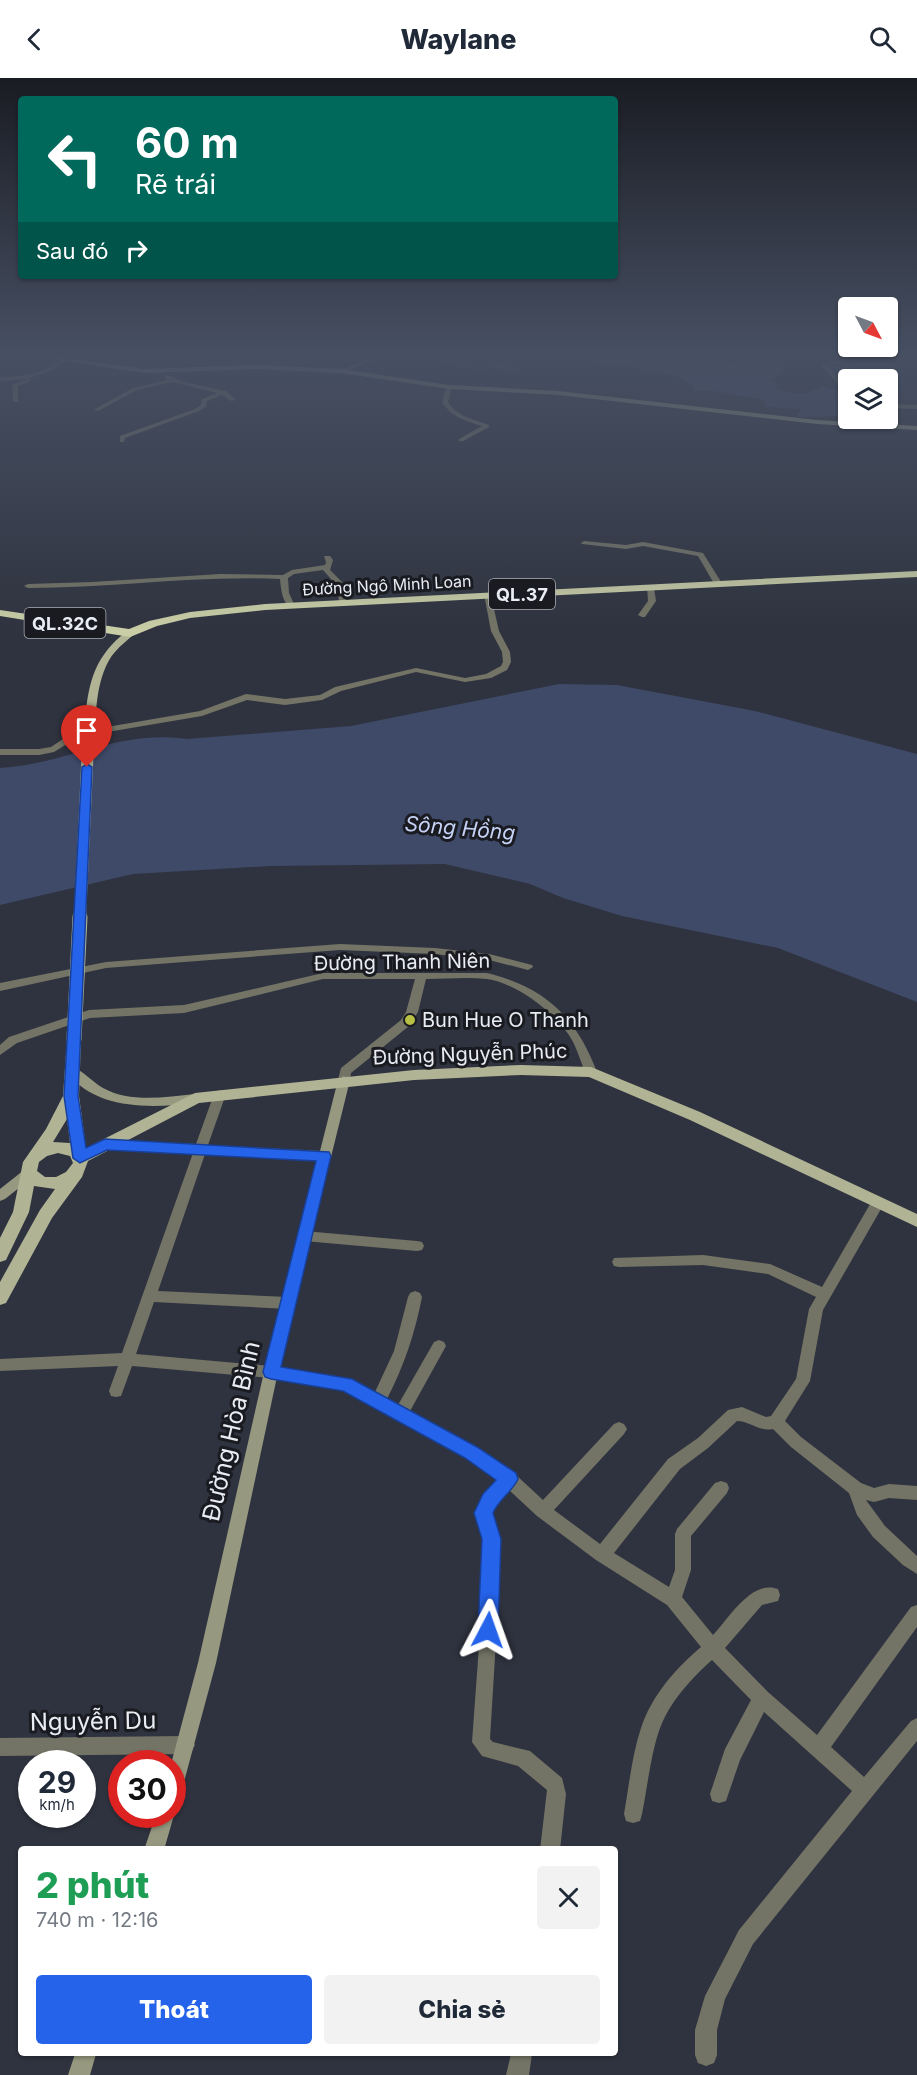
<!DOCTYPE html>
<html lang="vi">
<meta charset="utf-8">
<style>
body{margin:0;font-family:Inter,sans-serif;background:#f2f2f3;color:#1f2937;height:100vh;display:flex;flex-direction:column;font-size:22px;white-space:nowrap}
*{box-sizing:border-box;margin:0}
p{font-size:20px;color:#747a83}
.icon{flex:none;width:33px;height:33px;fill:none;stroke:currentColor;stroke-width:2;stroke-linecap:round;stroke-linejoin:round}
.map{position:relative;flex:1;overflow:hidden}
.panel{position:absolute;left:18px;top:1768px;width:600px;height:210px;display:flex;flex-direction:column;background:#fff;border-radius:6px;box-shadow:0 2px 4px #0004}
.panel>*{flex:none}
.hud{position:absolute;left:18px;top:18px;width:600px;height:183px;border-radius:6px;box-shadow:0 2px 4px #0004;background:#00695c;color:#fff;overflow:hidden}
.needle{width:39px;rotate:131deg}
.tools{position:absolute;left:838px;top:219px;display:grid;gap:12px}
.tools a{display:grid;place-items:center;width:60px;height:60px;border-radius:6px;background:#fff;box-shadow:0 2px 4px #0004;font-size:30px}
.speed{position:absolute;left:18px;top:1672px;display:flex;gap:12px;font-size:30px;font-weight:700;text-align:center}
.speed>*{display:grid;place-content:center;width:78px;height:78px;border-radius:50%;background:#fff;box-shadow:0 2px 4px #0004;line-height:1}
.speed small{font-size:15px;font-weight:400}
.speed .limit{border:9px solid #d22;background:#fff;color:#111}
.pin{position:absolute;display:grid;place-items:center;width:51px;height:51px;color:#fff;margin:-62px -26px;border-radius:50% 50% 50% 0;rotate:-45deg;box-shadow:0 0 6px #0007}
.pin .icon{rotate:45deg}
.me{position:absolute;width:66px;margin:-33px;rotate:4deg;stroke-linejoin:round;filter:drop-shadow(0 0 4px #0008)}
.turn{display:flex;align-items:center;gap:21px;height:126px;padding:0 18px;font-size:27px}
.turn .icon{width:78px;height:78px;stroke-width:2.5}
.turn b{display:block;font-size:42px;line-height:51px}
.then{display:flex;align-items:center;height:57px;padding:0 18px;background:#0003;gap:12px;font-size:22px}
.round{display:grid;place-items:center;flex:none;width:63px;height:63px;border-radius:6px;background:#f2f2f3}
.headline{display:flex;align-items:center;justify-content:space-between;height:102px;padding:0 18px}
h1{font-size:36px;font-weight:800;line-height:45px;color:#1e9e55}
.cta{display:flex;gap:12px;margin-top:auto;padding:12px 18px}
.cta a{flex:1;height:69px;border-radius:6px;background:#2563eb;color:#fff;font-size:24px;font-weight:800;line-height:69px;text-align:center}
.cta a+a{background:#f2f2f3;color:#1f2937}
header{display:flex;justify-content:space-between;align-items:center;height:78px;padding:0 18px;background:#fff;font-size:27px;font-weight:800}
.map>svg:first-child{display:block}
</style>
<header><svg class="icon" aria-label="back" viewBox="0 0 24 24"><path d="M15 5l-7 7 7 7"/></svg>Waylane<svg class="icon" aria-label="search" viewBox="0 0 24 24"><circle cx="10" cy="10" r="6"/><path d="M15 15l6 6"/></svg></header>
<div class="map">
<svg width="917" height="1997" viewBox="0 0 917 1997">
<rect width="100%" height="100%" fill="#2f333f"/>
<g fill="#3f4a68">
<path d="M420,274H424C448,282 476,293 502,285C515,280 523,274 537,274L508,284L519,292L511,294L497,290L473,291L442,285Z"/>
<polygon points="855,274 906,274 886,279 887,283 897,288 881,299 849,302 849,307 840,302 840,296 833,289 858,282 859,279"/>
<path d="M604,275L653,284L687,280L740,287H785V292L771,302L776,303L777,311C795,316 806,318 822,308L847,316L848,320L842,328L849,330V335L843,338L797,339L801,331L765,329V322L713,313H694L693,308L680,299L625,287L599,286L595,281L596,277Z"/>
<path d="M559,606L617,607L755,633L917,676V924L778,870L622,838L563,820L530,806L445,786L271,788L133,796L0,827V690C67,686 118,651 187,661L351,648Z"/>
</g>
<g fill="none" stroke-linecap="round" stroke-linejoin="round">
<g fill="#737465" fill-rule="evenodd">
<polygon points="147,274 151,274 154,281 150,281"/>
<polygon points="385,274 392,274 343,294 338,293"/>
<polygon points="842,274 847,274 852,282 828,288 841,303 849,307 849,311 837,305 821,287 847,280"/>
<path d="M61,281L66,282L51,293L29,300L31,303L18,308V324L13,323L12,307L28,301L0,303V299C23,299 43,296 61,281Z"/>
<polygon points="167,297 184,304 226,313 236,322 231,323 222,317 207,323 206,329 199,333 125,360 124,364 120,364 120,358 195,331 201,327 202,321 217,315 172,304 137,312 98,333 93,332 133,310 168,302 164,299"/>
<path d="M449,307L452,309L448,324C457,339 474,341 489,347V349L463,363H459V361L482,348C466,343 451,339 442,324L446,309Z"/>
<polygon points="888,326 917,327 917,331 888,330"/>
<polygon points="584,463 626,467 643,464 703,475 723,507 716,509 698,478 643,468 626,471 582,466 581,465"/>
<path d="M324,478H330L333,482L330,492L346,508V528L339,526L338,509L323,492L294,496L288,500L289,515L295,528L291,530C282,525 281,511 280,501C196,497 112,510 28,510L24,508L28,506L92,504L220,496L283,497L292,492L325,487L326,484Z"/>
<polygon points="647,508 654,510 656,523 645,539 642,539 638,537 648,523"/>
<polygon points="484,516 491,518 499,553 510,574 511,584 507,592 491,600 465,604 416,594 341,613 322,622 285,627 247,622 202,638 78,659 54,674 39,677 0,677 0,671 39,671 51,669 72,655 200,633 246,616 285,621 320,617 335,609 416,590 465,600 486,596 501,588 503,584 502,574 491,553"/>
<polygon points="340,866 435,870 489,876 532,887 533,889 528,892 489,882 435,876 340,872 106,890 0,913 0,905 106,884"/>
<path d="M323,895H487C545,909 576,939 597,994L595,997H587C581,986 578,973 572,962C557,936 517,905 487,901C467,899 446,901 426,901L418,934L409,948L351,995L350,1002L344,1006L338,1002L341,990L401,942L406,934L415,901H323L184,935L90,940L17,965L0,977V967L9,959L89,932L184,927Z"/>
<path d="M220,1012L226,1016L208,1067L324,1073L329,1075L330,1078L329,1081L324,1083L205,1076L158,1213L288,1219L293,1221L295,1225L293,1229L288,1231L154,1224L136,1276L271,1288L346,1300L375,1314L394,1273L408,1219L410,1215L415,1213L420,1215L422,1219C415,1255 404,1288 387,1321L398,1327L434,1264L439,1262L444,1264L446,1268L410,1333L477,1369L515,1396L543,1422L614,1346L619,1344L624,1346L627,1351L624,1356L554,1432L600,1466L668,1381L698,1360L728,1332L742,1329L766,1339L771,1338L796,1301L809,1231L816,1219L768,1196L703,1187L619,1189L614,1188L612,1184L614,1180L703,1177L770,1186L822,1209L873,1121H883L885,1124L823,1232L810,1303L785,1343L801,1359L861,1405L874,1410L889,1406L917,1408V1422L889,1420L874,1424L866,1422L885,1448L917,1478V1496L903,1487L873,1459L857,1437L849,1415L791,1369L773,1351C759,1354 750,1343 737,1343L708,1370L680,1391L614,1475L669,1509L675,1492V1456L677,1451L715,1405L721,1403L727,1405L729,1410L727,1415L691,1458V1492L682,1519L713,1557C729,1540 752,1501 778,1511L780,1517L778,1523L762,1527L725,1570L768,1614L817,1657L911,1529L917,1527V1549L831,1669L864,1699L911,1643L917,1640V1663L753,1866L725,1921L717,1952V1977L714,1985L706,1988L698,1985L695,1977V1952L705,1918L739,1852L852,1713L764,1634L740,1682L726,1723L719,1725L712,1723L710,1716L725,1671L751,1622L712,1582C691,1601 669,1624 659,1653C651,1676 647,1711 642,1736L640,1743L633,1745L626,1743L624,1736C629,1708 632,1677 641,1650C652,1617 676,1590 701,1569L667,1527L596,1482L537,1438L509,1412L495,1426L492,1435L500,1461L499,1513L490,1661L493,1664L530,1673L562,1700L566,1716L560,1772H540L547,1712L518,1688L482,1678L472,1664L483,1513L484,1461L476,1435L483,1417L498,1402L465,1379L343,1312L271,1300L132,1288L121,1318L116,1319L111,1318L109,1313L118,1288L0,1293V1281L122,1275L193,1075L105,1071L101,1069L99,1066L101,1063L105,1061L196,1066L214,1016Z"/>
<polygon points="304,1153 417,1163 422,1164 424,1168 422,1172 417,1173 304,1163 299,1162 297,1158 299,1154"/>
<polygon points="186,1658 192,1661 195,1667 192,1673 186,1676 0,1678 0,1660"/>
<polygon points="511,1976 532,1976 529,1997 506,1997"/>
</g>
<g fill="#96997f" fill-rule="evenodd">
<polygon points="9,274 20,274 144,291 259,287 341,291 449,307 558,313 817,342 917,348 917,352 817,346 558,317 449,311 341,295 259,291 144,295"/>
<path d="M72,989C83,992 92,1004 103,1010C130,1025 165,1019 195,1016L201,1020C195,1026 183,1026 175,1027C136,1030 91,1027 66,993Z"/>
<polygon points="344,998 350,1002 278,1294 216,1585 181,1715 179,1722 172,1724 172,1686 171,1686 198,1585 264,1294 338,1002"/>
<polygon points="29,1090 34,1092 35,1095 34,1098 5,1121 0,1123 0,1111 24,1092"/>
<polygon points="172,1732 174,1737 164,1772 144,1772 156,1737 172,1737"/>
<polygon points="75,1976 96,1976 90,1997 68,1997"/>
</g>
<g fill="#b1b494" fill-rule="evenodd">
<path d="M127,553L135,555C127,563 118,569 111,579C95,604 96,638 94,667L88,670L84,669C81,661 84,650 85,641C89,602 95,578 127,553Z"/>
<path d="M74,956L81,961L79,1018L86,1070L195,1015L414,992L521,987L591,989L700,1034L917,1136V1149L690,1042L589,999L521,997L414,1002L199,1025L88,1083L82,1099L52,1140L6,1225L0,1227V1204L40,1132L55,1111L34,1108L29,1134L6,1182L0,1184V1160L13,1134L23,1084L46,1051L63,1018L67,961ZM67,1041L70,1065L53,1064ZM58,1075L70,1078L73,1085L66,1094L56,1099H45L37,1093L39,1084L47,1078Z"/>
</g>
<polygon fill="#c9cea6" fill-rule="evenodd" points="917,493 917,499 265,532 190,540 157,548 130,559 0,538 0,532 129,551 149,543 190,534 265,526"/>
<polyline stroke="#b1b494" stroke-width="12" points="80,840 88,667"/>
<polyline stroke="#b1b494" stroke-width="15" points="74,961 80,839"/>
</g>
<linearGradient id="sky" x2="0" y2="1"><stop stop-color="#1a1c23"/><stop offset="0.5" stop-color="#475063"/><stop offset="1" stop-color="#475063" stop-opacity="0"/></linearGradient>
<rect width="917" height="553" fill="url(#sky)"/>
<path fill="#2563eb" stroke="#184099" stroke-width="1.5" d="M87,686L92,689L78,1018L86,1070L105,1061L329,1074L331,1078L281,1289L352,1301L477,1369L516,1395L518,1401C512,1414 499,1421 493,1435L501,1461L498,1552L495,1559L488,1562L481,1559L478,1552L482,1461L474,1435L483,1416L496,1402L465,1380L343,1313L271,1301L265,1299L263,1294L316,1083L107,1072L80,1085L73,1080L64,1018L82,689Z"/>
<circle fill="#b9c046" stroke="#191b20" stroke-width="2" cx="410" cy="942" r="6"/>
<g text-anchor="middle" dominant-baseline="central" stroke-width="6" stroke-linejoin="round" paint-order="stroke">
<g font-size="16" fill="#e9ecf3" stroke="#191b20">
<text transform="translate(387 507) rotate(-3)">Đường Ngô Minh Loan</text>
</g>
<g fill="#191b20" stroke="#abadb4" stroke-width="1.5">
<rect x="489" y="501" width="66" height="30" rx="4.5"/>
<rect x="24.5" y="530" width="81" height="30" rx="4.5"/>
</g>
<g font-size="18" font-weight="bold" fill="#e9ecf3">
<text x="522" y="516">QL.37</text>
<text x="65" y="545">QL.32C</text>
</g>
<g font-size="20" fill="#e9ecf3" stroke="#191b20">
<text transform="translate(402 884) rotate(-1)">Đường Thanh Niên</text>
<text transform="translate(470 976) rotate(-2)">Đường Nguyễn Phúc</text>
</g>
<g font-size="20" fill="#e9ecf3" stroke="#191b20" text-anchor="start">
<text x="422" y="942">Bun Hue O Thanh</text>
</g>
<g font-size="21" font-style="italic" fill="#c6d2f5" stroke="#191b20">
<text transform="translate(460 750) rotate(5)">Sông Hồng</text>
</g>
<g font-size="24" fill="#e9ecf3" stroke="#191b20">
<text transform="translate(231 1353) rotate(-77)">Đường Hòa Bình</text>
<text transform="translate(93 1643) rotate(-1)">Nguyễn Du</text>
</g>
</g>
</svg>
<div class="tools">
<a><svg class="needle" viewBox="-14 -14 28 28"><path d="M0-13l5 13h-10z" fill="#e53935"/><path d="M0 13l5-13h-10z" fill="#747a83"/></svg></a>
<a><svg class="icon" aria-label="layers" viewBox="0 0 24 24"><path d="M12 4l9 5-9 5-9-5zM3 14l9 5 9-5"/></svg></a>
</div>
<div class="speed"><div>29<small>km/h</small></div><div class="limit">30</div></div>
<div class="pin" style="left:87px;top:689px;background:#d93025"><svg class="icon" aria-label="arrive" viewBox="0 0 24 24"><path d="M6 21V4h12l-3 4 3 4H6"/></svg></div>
<svg class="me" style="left:488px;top:1552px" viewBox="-20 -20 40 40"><path d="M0-17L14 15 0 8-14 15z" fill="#2563eb" stroke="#fff" stroke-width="4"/></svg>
<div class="hud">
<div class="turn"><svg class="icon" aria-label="left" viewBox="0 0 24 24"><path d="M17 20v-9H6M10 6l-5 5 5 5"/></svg><div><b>60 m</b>Rẽ trái</div></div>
<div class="then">Sau đó<svg class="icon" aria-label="right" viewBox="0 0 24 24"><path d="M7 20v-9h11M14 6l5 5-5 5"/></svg></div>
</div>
<section class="panel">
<div class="headline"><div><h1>2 phút</h1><p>740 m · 12:16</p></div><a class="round"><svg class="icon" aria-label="close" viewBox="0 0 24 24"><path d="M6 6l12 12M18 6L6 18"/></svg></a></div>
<div class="cta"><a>Thoát</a><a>Chia sẻ</a></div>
</section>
</div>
